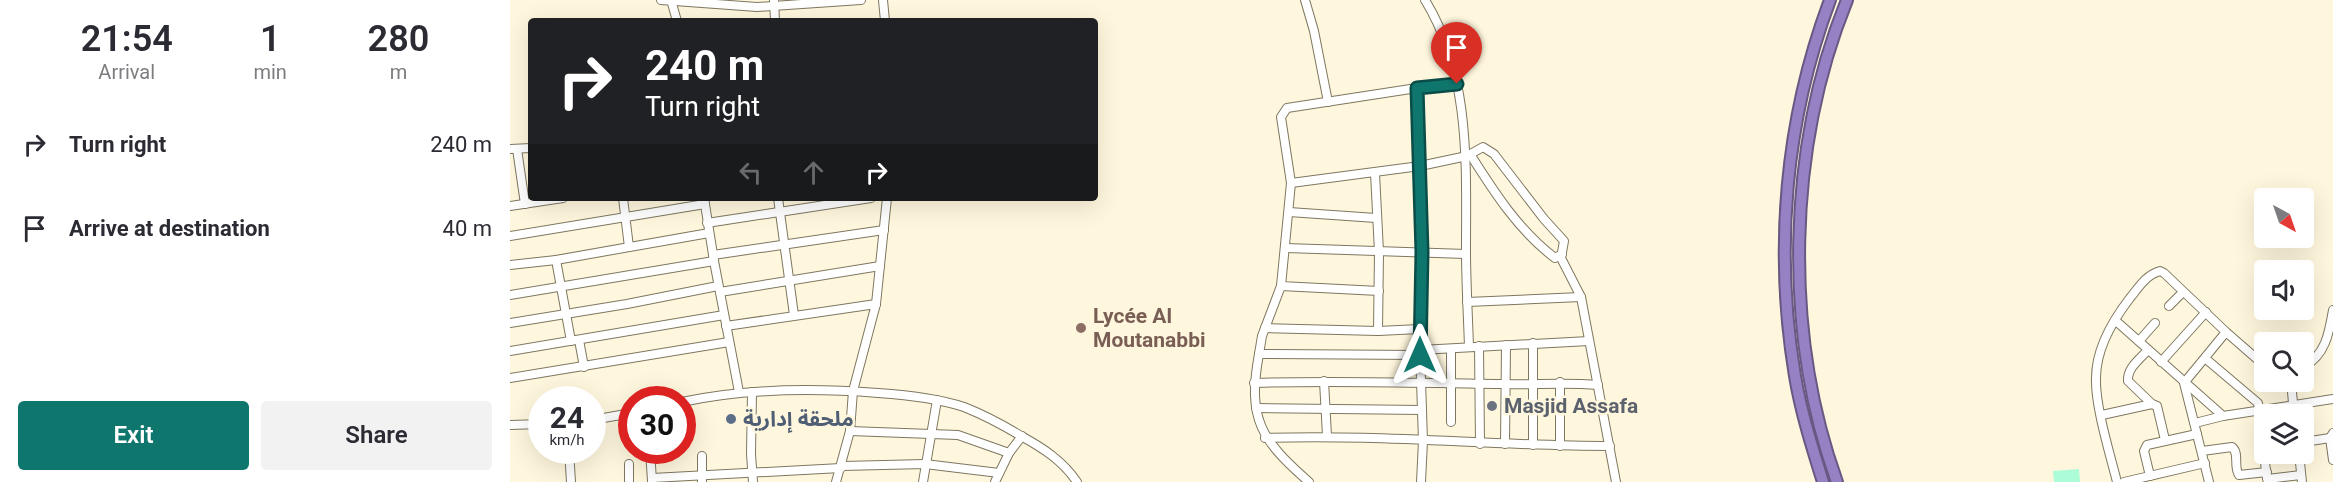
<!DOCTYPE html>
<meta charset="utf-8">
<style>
body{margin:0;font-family:Roboto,"Noto Sans Arabic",sans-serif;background:#f2f2f3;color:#2b2b33;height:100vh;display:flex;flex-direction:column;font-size:22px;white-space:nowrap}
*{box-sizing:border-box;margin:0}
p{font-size:20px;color:#7c7c81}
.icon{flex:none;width:33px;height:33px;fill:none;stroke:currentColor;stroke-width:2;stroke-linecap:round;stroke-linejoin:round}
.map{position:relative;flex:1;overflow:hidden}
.panel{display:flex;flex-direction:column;background:#fff;width:510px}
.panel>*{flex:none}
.hud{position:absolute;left:18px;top:18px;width:570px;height:183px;border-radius:6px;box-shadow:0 6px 24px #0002;background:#202124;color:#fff;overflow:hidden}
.needle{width:39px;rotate:140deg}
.buttons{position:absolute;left:1744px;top:188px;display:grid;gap:12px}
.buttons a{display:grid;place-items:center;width:60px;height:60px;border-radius:6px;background:#fff;box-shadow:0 6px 24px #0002;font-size:30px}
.speed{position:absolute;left:18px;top:386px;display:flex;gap:12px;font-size:30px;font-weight:700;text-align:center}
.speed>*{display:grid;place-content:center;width:78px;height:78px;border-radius:50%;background:#fff;box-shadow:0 6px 24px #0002;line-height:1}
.speed small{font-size:15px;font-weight:400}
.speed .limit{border:9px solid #d22;background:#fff;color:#111}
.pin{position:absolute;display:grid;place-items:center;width:51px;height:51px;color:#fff;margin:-62px -26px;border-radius:50% 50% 50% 0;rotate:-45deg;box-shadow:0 0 6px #0007}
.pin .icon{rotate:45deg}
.me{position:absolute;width:66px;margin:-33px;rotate:0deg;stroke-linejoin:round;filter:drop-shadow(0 0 4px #0008)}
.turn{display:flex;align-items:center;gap:21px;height:126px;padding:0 18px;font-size:27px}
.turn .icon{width:78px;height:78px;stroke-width:2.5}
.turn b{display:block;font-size:42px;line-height:51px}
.lanes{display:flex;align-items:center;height:57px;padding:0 18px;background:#0003;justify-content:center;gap:30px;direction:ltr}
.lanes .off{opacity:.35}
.eta{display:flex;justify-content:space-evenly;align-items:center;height:102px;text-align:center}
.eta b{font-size:36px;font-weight:600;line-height:42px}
.button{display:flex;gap:12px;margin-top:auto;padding:12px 18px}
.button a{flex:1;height:69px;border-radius:6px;background:#0f766e;color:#fff;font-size:24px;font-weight:600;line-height:69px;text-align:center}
.button a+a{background:#f2f2f3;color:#2b2b33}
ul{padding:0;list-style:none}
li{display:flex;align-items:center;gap:18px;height:84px;padding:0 18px}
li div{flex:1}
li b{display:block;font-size:22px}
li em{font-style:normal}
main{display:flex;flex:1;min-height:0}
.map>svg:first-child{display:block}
</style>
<main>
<section class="panel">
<div class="eta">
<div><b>21:54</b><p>Arrival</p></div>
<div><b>1</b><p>min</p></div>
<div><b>280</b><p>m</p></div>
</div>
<ul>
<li><svg class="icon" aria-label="right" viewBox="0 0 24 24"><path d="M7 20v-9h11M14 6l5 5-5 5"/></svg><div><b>Turn right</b></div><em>240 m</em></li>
<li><svg class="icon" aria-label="arrive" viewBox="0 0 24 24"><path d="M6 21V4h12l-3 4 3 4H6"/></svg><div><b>Arrive at destination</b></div><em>40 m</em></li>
</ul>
<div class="button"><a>Exit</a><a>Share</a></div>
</section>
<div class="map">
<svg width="1823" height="482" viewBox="0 0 1823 482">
<rect width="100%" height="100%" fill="#fff7dd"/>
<polygon fill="#abfcd7" points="1569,469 1570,482 1544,482 1543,471"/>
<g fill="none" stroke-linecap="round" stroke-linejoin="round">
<g stroke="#7e7760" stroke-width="10">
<g id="minor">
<polyline points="151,0 247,7 351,0"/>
<polyline points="161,0 167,21"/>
<polyline points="264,0 265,21"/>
<polyline points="373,0 375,21"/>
<polyline points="795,0 804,31 818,102"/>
<path d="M915,0C961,75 956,165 956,250C956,282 958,315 959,347"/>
<polyline points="0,149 21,148"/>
<polyline points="7,149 15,204"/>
<path d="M960,154C984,192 1009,231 1045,258L1052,254"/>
<polyline points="865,173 869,252 868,331 910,329"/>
<polyline points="781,183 910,166 957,156 973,147 984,154 1034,219 1054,241 1051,258 1071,297 1106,482"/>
<polyline points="113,198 119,247"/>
<polyline points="194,198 204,261 229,392"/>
<polyline points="268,198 284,315"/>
<polyline points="0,206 53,198"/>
<polyline points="779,212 866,218"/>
<polyline points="197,223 361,198"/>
<polyline points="0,236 195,204"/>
<polyline points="776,248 956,254"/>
<polyline points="203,255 374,230"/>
<polyline points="46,260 61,341"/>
<polyline points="0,265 46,260 199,233"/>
<polyline points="869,291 771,286 781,183 771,117 777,108 907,88"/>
<polyline points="210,292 370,266"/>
<polyline points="0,295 204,261"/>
<polyline points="957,302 1071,297"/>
<polyline points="1659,306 1673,292"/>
<polyline points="1606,321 1713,416 1823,399"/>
<polyline points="0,323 117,304 208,286"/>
<polyline points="216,326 366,304"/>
<polyline points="755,328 868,331"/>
<polyline points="69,340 74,367"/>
<polyline points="1629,341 1645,323"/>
<polyline points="969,346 970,444"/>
<polyline points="941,349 941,422"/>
<polyline points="910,350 1079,341"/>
<path d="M1638,350C1630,359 1617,368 1618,381L1642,404L1647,406L1655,440"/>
<polyline points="0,351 214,315"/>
<polyline points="749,354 752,336 771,286"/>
<polyline points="1696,359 1748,403 1757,479 1791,475"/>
<polyline points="1651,362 1696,312"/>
<path d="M1794,367C1816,354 1819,333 1823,310"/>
<polyline points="0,378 219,342"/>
<polyline points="814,381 817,436"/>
<polyline points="1781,381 1784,414"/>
<path d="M744,383C827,380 909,383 992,384C1024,385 1055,382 1088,385"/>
<polyline points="242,392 241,454 243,482"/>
<path d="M172,402C237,388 303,388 368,393C397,395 427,398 454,407C474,415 493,425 511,436C533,448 553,461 567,482"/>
<polyline points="746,408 912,410"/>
<polyline points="1592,415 1642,404"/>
<polyline points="82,420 122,413"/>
<polyline points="1685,423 1713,416"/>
<polyline points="0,425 32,424"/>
<polyline points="340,431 448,435 499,453"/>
<polyline points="1823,433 1820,438 1823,460"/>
<path d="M755,438C870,434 985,446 1100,446"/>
<polyline points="1794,442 1820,438"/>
<polyline points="995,444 996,345"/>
<polyline points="1023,445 1023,343"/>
<polyline points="1050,446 1050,382"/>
<polyline points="59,450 61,482"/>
<polyline points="140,450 142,481"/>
<path d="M1692,451L1722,447C1730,453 1723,467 1729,475L1757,472"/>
<polyline points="1789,453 1792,482"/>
<polyline points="192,456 192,482"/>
<polyline points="119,464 119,482"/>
<polyline points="332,466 415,464 489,473"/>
<polyline points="1640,476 1634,451 1637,445 1687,434"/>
<polyline points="142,478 331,468"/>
<polyline points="326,482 340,431 343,391 366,304 377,198"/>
<polyline points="413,482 427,400"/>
<polyline points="485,482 499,453 512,436"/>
<path d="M799,482C751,440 737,419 749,354L910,355"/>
<polyline points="911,482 913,441 910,350 912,251 907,88 947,84"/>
<path d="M1607,482C1600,454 1585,406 1586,378C1586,350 1603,320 1620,298C1629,287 1636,275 1650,271L1654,273L1716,332L1755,366"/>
<polyline points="1614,482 1695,463"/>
<polyline points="1699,482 1674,383 1716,332"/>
</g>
</g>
<g stroke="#685983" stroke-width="14">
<g id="highway">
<path d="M1313,482C1302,447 1291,412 1285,376C1264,250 1275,120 1320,0"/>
<path d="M1327,482C1273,332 1277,148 1337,0"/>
</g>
</g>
<use href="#minor" stroke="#fff" stroke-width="8"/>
<use href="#highway" stroke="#9681c5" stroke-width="10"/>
</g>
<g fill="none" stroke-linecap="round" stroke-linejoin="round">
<g stroke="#0a4d48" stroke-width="15">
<polyline id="route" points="910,355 912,252 907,88 947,84"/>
</g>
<use href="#route" stroke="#0f766e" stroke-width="10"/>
</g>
<circle fill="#8d6e63" stroke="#fff7dd" stroke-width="2" cx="571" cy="328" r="6"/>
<circle fill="#6b7280" stroke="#fff7dd" stroke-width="2" cx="982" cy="406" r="6"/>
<circle fill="#5c6f8a" stroke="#fff7dd" stroke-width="2" cx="221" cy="419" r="6"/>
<g text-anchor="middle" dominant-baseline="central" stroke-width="5" stroke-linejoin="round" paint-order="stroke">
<g font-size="21" font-weight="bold" fill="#785e54" stroke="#fff7dd" text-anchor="start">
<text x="583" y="316">Lycée Al<tspan x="583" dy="24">Moutanabbi</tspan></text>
</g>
<g font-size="21" font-weight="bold" fill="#5b616d" stroke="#fff7dd" text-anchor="start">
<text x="994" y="406">Masjid Assafa</text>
</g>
<g font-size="21" font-weight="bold" fill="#4e5e75" stroke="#fff7dd" text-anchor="start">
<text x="233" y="419">ملحقة إدارية</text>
</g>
</g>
</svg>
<div class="buttons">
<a><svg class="needle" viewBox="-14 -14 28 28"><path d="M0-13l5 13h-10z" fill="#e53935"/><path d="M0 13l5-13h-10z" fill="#7c7c81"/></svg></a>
<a><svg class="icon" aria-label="sound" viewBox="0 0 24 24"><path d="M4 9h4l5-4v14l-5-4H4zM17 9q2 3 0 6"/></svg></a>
<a><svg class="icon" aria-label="search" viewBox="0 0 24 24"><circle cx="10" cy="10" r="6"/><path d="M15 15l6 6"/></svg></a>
<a><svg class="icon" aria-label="layers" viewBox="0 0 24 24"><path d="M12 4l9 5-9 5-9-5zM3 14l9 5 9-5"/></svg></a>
</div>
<div class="speed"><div>24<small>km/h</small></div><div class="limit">30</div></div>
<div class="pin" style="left:947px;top:84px;background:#d93025"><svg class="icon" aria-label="arrive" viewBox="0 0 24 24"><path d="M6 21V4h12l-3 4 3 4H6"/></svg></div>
<svg class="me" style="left:910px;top:355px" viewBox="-20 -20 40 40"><path d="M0-17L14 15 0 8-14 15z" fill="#0f766e" stroke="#fff" stroke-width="4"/></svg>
<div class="hud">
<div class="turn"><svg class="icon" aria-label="right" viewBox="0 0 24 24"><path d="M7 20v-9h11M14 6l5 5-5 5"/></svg><div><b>240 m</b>Turn right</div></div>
<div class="lanes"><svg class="icon off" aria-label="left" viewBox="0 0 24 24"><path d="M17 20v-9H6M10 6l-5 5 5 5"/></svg><svg class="icon off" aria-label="ahead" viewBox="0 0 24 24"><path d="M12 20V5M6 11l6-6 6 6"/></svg><svg class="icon" aria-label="right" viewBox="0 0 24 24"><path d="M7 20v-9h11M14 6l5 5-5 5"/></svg></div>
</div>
</div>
</main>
